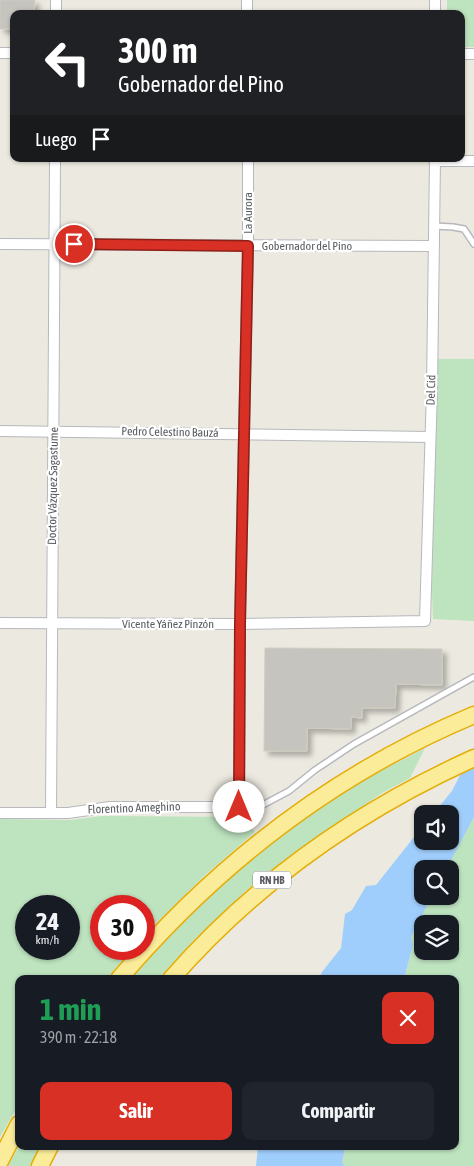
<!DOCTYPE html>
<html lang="es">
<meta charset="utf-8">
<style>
body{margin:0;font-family:"Asap Condensed",sans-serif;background:#20242c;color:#f1f3f6;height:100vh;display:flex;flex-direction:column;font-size:19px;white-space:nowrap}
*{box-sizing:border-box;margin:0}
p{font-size:16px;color:#9ea1a6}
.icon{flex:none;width:28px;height:28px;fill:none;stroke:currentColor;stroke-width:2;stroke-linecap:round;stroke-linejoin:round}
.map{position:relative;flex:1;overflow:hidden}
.sheet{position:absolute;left:15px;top:975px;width:444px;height:175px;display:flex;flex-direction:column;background:#171b24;border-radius:10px;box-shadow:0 1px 4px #0004}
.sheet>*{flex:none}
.top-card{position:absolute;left:10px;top:10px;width:455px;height:152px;border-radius:10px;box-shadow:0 1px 4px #0004;background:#202124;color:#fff;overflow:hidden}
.tools{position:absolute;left:414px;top:805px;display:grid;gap:10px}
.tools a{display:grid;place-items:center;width:45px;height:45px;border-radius:10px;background:#171b24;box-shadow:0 1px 4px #0004;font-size:25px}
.speed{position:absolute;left:15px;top:895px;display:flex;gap:10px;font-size:25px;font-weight:700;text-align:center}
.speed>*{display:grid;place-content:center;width:65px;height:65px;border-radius:50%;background:#171b24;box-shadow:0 1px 4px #0004;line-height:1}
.speed small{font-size:12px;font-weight:400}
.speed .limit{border:8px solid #d22;background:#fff;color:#111}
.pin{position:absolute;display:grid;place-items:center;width:42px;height:42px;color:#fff;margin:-21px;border:2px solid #fff;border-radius:50%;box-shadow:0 1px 5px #0007}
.me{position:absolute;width:55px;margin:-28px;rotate:0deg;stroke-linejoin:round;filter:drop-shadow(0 0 4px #0008)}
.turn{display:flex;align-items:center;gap:18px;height:105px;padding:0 25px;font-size:22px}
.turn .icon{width:65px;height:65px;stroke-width:2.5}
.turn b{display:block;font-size:35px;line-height:42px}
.then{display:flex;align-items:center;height:48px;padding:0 25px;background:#0003;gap:10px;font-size:19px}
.round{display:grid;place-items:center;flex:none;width:52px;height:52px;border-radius:10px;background:#20242c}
.summary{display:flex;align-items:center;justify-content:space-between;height:85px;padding:0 25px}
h1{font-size:30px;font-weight:700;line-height:38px;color:#1e9e55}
.button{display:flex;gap:10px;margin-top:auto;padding:10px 25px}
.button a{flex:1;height:58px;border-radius:10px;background:#d93025;color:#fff;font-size:20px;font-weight:700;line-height:58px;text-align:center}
.button a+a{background:#20242c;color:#f1f3f6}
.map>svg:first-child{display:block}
</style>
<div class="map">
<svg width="474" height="1166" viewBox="0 0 474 1166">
<defs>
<filter id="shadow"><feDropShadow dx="4.5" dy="4.5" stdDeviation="2.5" flood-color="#0004"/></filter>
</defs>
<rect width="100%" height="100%" fill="#eceae0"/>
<g fill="#bde3bf" fill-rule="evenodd">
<polygon points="447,0 474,0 474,47 461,47 461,14 447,14"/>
<polygon points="436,359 474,359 474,621 433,619 432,591"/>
<path d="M425,748L410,778L382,793L300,849L247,890L194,940L158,979H132C159,947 187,917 218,888C262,848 311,813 362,782C382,770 404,759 425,748Z"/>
<path d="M102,816L244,817L255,832L205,875L144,935V906H101V949H132L106,979H19V1104L0,1137V819L71,820ZM69,906V949H26V906Z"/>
<path d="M474,817V1166H344L342,1161L346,1146H455V979H404L413,945L411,937L432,896H450V869L441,868L451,859ZM422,924H450V951H422Z"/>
<polygon points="19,1146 42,1146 32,1166 8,1166"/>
</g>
<g fill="#a0cefc">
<polygon points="474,747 474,817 451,860 442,869 422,869 422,896 432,896 411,937 413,945 404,979 319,979 322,972 341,948 345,914 352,910 366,886 376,885 422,827 422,841 450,841 450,814 433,814 452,791"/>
<polygon points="258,1146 346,1146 342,1161 344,1166 256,1166"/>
</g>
<g fill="#c6c4be" stroke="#d0ccbf" filter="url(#shadow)">
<polygon points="0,0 35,0 34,14 14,14 14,29 0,29"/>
<polygon points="265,648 442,649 442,685 396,684 395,708 362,708 362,718 351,717 351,729 307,728 307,751 264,751"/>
</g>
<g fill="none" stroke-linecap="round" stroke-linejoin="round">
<g stroke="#b6b8bd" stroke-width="8">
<g id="service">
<polyline points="434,226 453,227 464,229 474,244"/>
<polyline points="239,807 257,808 289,791 315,770 354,744 474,677"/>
</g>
</g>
<g stroke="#b6b8bd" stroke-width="12">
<g id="minor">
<polyline points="247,0 247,14"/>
<polyline points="56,14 56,0"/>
<polyline points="435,14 435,0"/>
<polyline points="0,53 14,53"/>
<polyline points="461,54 474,54"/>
<polyline points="435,161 474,161"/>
<polyline points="0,244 434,246"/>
<polyline points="0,431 430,437"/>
<polyline points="0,623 240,624 425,621 432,389 435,159"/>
<polyline points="0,813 68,813 110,807 239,807 240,624 248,246 248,159"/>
<polyline points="51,813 55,159"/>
</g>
</g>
<g stroke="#e5ad07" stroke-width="19">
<g id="trunk">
<path d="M119,979C216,865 335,773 474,715"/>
<path d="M171,979C254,884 359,810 474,758"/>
<polyline points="0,1161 19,1124"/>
<polyline points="40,1166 50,1146"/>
</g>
</g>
<use href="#service" stroke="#fff" stroke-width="5"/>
<use href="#minor" stroke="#fff" stroke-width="10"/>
<use href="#trunk" stroke="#faec98" stroke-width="16"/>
</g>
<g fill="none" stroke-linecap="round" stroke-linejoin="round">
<g stroke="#8d1f18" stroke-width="12">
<polyline id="route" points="74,244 248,246 240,624 239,807"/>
</g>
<use href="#route" stroke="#d93025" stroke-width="9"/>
</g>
<g text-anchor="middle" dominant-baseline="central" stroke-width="4.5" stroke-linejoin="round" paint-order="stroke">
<rect fill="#fff" stroke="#8b8d90" stroke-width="1" x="253" y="871.5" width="38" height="17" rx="4"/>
<g font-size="11" font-weight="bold" fill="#595c61">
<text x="272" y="880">RN HB</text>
</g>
<g font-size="12" fill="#595c61" stroke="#fff">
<text transform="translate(248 213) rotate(-90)">La Aurora</text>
<text x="307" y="246">Gobernador del Pino</text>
<text transform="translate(431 390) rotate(-88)">Del Cid</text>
<text transform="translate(170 432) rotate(1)">Pedro Celestino Bauzá</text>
<text transform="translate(53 486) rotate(-89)">Doctor Vázquez Sagastume</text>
<text x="168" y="624">Vicente Yáñez Pinzón</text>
<text transform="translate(134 808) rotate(-2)">Florentino Ameghino</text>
</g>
</g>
</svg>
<div class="tools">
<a><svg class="icon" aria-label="sound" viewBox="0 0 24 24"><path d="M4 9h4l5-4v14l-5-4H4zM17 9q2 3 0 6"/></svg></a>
<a><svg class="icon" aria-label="search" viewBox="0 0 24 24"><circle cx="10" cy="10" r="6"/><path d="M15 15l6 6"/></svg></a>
<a><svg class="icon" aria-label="layers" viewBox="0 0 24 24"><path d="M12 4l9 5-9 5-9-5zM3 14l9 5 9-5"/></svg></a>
</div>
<div class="speed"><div>24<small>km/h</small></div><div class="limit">30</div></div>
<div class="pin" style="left:74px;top:244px;background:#d93025"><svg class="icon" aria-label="arrive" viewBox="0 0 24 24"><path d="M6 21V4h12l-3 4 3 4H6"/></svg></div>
<svg class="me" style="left:239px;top:807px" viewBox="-20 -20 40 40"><circle r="19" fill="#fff"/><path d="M0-13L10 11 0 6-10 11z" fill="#d93025"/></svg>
<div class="top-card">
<div class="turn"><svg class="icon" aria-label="left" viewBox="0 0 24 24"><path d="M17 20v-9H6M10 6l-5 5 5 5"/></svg><div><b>300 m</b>Gobernador del Pino</div></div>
<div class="then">Luego<svg class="icon" aria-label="arrive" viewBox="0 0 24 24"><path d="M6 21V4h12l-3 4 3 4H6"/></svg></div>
</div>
<section class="sheet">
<div class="summary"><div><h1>1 min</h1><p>390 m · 22:18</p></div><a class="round" style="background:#d93025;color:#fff"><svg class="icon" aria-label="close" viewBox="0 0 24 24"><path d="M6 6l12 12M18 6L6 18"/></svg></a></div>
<div class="button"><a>Salir</a><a>Compartir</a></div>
</section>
</div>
